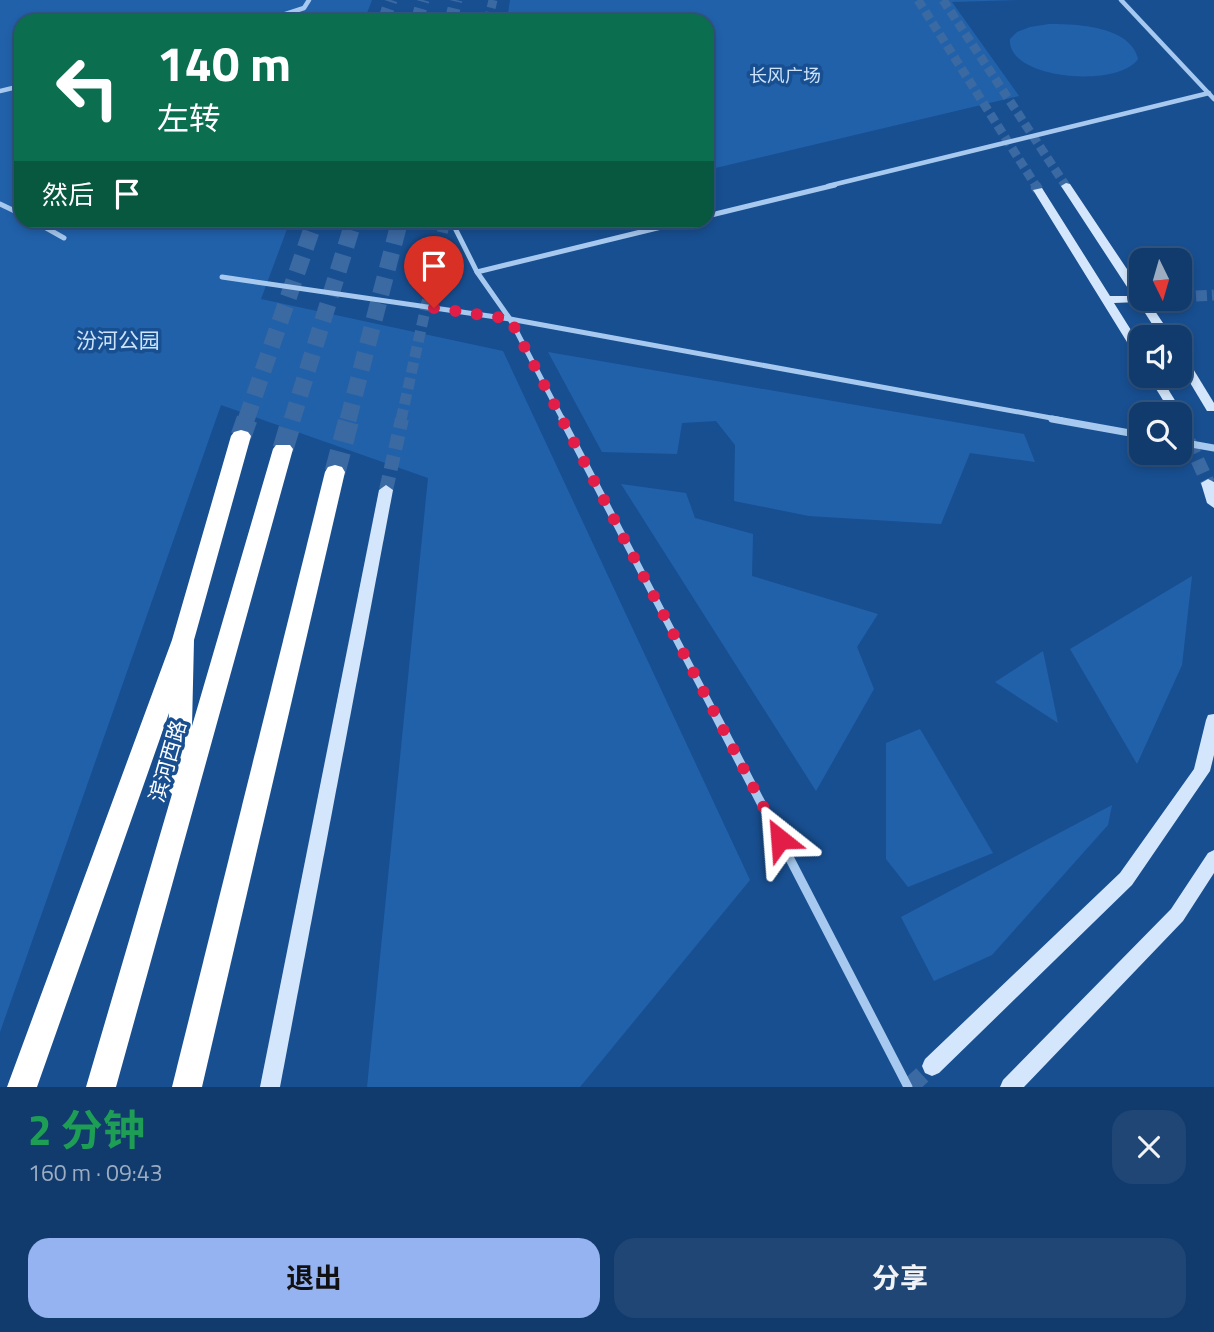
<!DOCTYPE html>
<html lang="zh">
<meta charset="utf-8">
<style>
body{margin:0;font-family:"Titillium Web","Noto Sans SC",sans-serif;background:#1f4675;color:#f1f3f6;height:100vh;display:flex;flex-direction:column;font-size:26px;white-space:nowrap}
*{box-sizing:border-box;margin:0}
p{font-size:23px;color:#9cadc2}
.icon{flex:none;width:38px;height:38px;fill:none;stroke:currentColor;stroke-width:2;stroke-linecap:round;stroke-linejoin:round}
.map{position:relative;height:1087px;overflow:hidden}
.details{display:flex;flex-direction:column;background:#123b6d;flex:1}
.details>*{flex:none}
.guide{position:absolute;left:14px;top:14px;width:700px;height:214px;border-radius:21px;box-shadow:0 4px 10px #0003,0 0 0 2px #315580;background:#0b6e4f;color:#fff;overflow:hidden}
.needle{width:46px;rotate:175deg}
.controls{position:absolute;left:1129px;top:248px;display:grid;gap:14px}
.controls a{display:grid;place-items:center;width:63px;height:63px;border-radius:14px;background:#123b6d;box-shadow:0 4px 10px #0003,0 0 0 2px #315580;font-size:35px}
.pin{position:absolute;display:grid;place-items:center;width:60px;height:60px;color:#fff;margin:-72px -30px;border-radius:50% 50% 50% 0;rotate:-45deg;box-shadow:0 0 7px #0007}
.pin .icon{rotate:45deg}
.me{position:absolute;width:77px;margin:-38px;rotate:332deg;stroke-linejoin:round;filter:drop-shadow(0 0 5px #0008)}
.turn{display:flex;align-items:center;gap:24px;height:147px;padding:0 28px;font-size:32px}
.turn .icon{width:91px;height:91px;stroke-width:2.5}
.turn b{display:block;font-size:49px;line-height:60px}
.then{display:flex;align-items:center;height:66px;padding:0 28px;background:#0003;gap:14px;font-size:26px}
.round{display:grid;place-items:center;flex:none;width:74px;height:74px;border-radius:21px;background:#1f4675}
.overview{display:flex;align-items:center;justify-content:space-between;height:119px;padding:0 28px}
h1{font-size:42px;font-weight:700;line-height:52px;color:#1e9e55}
.cta{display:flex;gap:14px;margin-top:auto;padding:14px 28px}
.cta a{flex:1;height:80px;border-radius:21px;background:#95b2f1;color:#111;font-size:28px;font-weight:700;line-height:80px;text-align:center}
.cta a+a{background:#1f4675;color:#f1f3f6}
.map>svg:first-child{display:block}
</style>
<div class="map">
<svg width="1214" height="1087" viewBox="0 0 1214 1087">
<rect width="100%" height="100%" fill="#184f91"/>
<g fill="#2161aa">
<polygon points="0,0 372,0 364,21 21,21 21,220 290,221 261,299 503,351 750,880 580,1087 367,1087 428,478 221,405 0,1032"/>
<polygon points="510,0 1018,0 952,2 1019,96 707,170 707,21 507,21"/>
<path d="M1049,24C1077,24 1130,26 1138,59C1117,89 1006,79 1010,39L1017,32L1030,27Z"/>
<polygon points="548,352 1024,434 1035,462 970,453 941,524 809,516 734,501 735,445 716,421 682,423 677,454 602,452"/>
<polygon points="621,484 686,493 695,518 753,534 752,576 878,614 857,647 874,689 816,791"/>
<polygon points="1192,576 1182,665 1137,764 1070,649"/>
<polygon points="1043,651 1058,723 995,682"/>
<polygon points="920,729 993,853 908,887 886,859 886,743"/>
<polygon points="1112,805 1108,825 992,955 934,981 901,917"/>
</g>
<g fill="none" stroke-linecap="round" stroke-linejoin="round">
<g stroke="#3b69a2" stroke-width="9" stroke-dasharray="9 4.5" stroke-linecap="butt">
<polyline points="918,0 1036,186"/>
<polyline points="943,0 1066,186"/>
<polyline points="488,21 493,0"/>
</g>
<g stroke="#3b69a2" stroke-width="11" stroke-dasharray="11 5" stroke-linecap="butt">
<polyline points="1035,185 1038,190"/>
<polyline points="1180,297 1214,295"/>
<polyline points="401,420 445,220"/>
</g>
<g stroke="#3b69a2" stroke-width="14" stroke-dasharray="14 7" stroke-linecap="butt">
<polyline points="1180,422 1208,483"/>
<polyline points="386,490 402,419"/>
</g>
<polyline stroke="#3b69a2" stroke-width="18" stroke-dasharray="18 9" stroke-linecap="butt" points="909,1087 932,1066"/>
<g stroke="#3b69a2" stroke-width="13" stroke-dasharray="13 7" stroke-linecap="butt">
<polyline points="384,21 391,0"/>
<polyline points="417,21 423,0"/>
<polyline points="451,21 456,0"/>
</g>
<g stroke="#3b69a2" stroke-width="17" stroke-dasharray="17 9" stroke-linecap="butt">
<polyline points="246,420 315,220"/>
<polyline points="292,420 354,220"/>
<polyline points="348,420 400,220"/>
</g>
<g stroke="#3b69a2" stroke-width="21" stroke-dasharray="21 10" stroke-linecap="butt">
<polyline points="241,436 247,419"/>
<polyline points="283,449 292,419"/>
<polyline points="335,472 349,419"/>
</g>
<g stroke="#a7c9ef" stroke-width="4.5">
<polyline points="1121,0 1214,99"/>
<polyline points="264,21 304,8 309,0"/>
<polyline points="0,91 21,86"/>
<polyline points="828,186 1209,93"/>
</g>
<g stroke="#a7c9ef" stroke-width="5">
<polyline points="0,204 21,214"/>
<polyline points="707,216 835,185"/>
<polyline points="32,220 64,238"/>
<polyline points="451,220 477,272 510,319 563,420"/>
<polyline points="477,272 690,220"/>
<polyline points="222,277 510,319 1062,420"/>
</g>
<g stroke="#a7c9ef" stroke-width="7">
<polyline points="562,419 716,716"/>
<polyline points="1052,419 1141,435"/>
<polyline points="1180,442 1214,448"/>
</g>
<polyline stroke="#a7c9ef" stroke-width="9" points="715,714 908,1087"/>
<g fill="#d4e6fb" fill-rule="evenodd">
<polygon points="1066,183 1070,184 1141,290 1141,299 1147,299 1173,338 1161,338 1138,302 1114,303 1141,346 1141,359 1135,355 1033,190 1042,188 1110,296 1133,296 1061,186"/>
<polygon points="1180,353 1184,354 1214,403 1214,411 1207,411 1180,366"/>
<polygon points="1148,376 1160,376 1176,402 1174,405 1166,405"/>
<polygon points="1208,479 1214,482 1214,508 1207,503 1201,483"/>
<polygon points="386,485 393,490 280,1087 260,1087 379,490"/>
<polygon points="1214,714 1214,755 1210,771 1132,885 939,1073 932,1076 925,1073 922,1066 925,1059 1120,873 1194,769 1206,720 1208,715"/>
<polygon points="1214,850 1214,873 1183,921 1024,1087 1000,1087 1003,1080 1171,909 1208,853"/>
</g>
<g fill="#fff" fill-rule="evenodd">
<polygon points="241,430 248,432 251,436 194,640 192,726 273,449 276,445 290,445 293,449 116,1087 86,1087 172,794 165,786 169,713 37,1087 7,1087 172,640 231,436 234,432"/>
<polygon points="335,465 342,467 345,472 202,1087 172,1087 325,472 328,467"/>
</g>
</g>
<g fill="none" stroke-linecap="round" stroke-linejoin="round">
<polyline stroke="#e11d48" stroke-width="12" stroke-dasharray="0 21.6" points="434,308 510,319 780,839"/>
</g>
<g text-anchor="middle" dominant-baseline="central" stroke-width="7" stroke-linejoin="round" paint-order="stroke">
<g font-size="18" fill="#cde3fb" stroke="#184f91">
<text x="785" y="75">长风广场</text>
</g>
<g font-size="21" fill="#cde3fb" stroke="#184f91">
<text x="118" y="340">汾河公园</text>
</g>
<g font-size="21" fill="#fff" stroke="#184f91">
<text transform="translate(167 761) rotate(-74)">滨河西路</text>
</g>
</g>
</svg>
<div class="controls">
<a><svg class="needle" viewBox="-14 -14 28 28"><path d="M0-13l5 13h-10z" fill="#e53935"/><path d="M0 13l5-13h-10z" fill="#9cadc2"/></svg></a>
<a><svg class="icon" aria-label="sound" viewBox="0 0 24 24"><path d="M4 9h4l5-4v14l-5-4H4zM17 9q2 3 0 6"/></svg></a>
<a><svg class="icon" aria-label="search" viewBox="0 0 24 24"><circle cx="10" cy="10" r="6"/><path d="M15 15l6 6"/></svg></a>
</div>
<div class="pin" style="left:434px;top:308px;background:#d93025"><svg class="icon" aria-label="arrive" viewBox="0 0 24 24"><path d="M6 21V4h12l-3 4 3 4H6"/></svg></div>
<svg class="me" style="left:780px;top:839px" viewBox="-20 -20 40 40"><path d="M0-17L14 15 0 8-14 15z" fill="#e11d48" stroke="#fff" stroke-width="4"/></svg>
<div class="guide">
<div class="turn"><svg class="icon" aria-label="left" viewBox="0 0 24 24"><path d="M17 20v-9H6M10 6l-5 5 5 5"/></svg><div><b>140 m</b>左转</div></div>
<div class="then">然后<svg class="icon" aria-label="arrive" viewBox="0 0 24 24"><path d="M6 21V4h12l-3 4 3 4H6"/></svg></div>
</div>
</div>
<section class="details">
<div class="overview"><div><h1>2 分钟</h1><p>160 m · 09:43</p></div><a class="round"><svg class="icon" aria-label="close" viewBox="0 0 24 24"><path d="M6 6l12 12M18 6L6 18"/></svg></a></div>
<div class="cta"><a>退出</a><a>分享</a></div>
</section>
